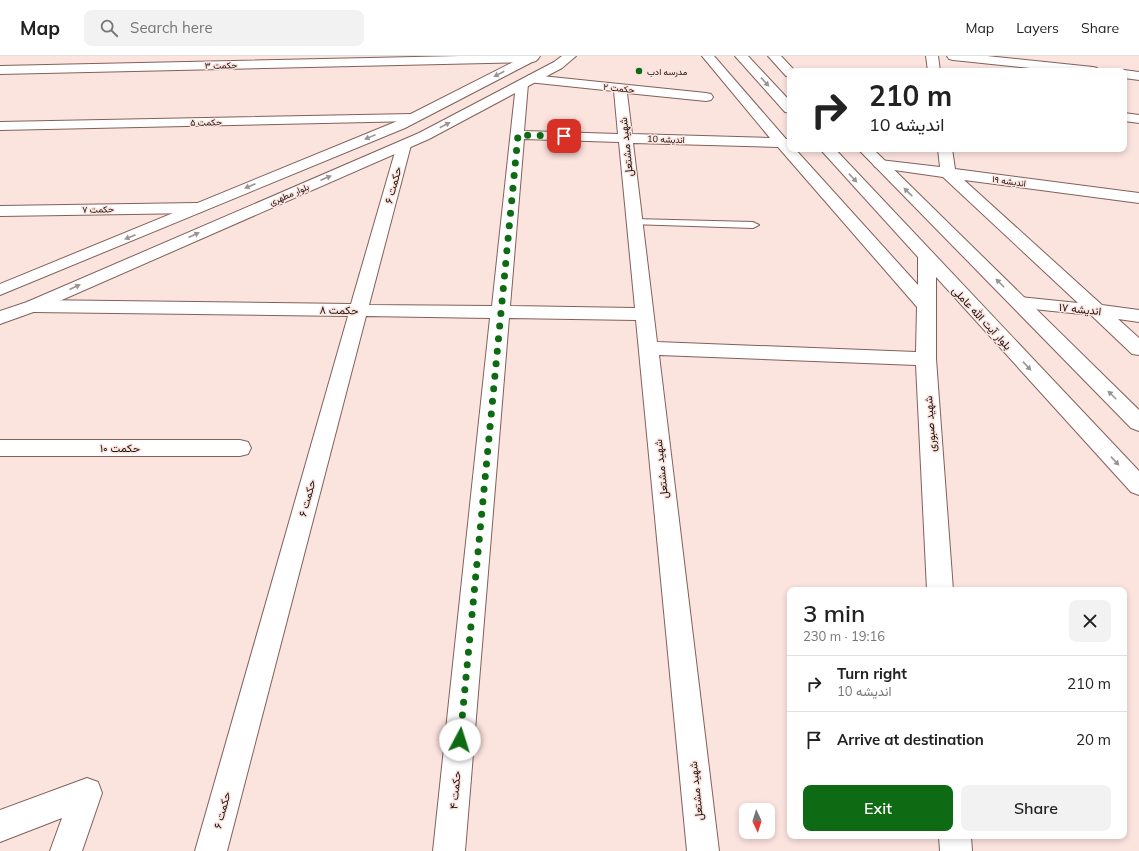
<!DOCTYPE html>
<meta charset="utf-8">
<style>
body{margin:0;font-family:Mulish,Vazirmatn,sans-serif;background:#f2f2f2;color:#222;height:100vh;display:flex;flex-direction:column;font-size:15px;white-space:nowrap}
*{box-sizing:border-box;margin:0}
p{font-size:13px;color:#767676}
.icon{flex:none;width:22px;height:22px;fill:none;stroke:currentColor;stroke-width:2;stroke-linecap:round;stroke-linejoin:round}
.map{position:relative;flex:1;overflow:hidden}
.side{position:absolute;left:787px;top:531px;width:340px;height:252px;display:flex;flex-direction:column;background:#fff;border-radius:8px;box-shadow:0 2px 6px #0003}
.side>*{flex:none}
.top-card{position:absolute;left:787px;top:12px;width:340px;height:84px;border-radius:8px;box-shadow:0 2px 6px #0003;background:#fff;color:#222;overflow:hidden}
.needle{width:26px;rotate:176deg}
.buttons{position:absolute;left:739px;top:747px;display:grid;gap:8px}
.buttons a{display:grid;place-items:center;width:36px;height:36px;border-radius:8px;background:#fff;box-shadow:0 2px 6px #0003;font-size:20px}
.pin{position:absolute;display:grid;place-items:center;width:34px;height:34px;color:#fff;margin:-17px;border-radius:8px;box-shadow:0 2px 6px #0006}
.me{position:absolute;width:44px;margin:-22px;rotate:5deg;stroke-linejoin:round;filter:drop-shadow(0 0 3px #0008)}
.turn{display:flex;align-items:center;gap:14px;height:84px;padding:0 16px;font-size:18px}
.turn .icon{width:52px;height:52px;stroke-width:2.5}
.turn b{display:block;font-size:28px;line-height:34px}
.round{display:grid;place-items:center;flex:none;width:42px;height:42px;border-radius:8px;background:#f2f2f2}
.headline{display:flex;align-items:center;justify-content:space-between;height:68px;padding:0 16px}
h1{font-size:24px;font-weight:600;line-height:30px}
.action{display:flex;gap:8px;margin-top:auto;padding:8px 16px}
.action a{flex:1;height:46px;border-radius:8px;background:#0e6a13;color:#fff;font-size:16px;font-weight:600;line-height:46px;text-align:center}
.action a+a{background:#f2f2f2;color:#222}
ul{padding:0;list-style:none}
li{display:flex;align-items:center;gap:12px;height:56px;padding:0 16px;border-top:1px solid #e0e0e0}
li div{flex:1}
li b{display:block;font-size:15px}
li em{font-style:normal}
header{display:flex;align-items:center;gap:24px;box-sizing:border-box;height:56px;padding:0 20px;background:#fff;border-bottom:1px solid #e0e0e0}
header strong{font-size:19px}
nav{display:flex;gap:22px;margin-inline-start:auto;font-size:14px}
.search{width:280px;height:36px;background:#f2f2f2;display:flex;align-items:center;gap:10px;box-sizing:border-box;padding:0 14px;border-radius:8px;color:#767676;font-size:15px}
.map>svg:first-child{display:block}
</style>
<header>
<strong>Map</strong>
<div class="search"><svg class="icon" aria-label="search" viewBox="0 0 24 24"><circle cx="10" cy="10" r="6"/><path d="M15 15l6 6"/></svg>Search here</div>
<nav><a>Map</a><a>Layers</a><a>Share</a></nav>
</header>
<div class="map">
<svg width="1139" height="795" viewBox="0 0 1139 795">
<rect width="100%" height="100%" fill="#fbe3de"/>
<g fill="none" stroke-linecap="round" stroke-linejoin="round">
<g stroke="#82605a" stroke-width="2">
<polygon id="service" points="634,163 753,166 759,169 753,172 630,168 628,166"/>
</g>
<g stroke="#82605a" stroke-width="2">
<g id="minor">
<polygon points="460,0 537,0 538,2 536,5 532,6 0,18 0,10"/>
<path d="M702,0H714L786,83H790V93H795L918,229V202L921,198L927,197L933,198L936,202V303L953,534H927L916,309L659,299L719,795H687L636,264L509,262L465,795H433L490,262L366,260L227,795H195L348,260L33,256L27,254L24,250L27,246L33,244L351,248L397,89L399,86L404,85L409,86L411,89L369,249L492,250L516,28L518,25H526L528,28L524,75L618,78L614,35L528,26L526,23L528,20L532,19L706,37L711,38L713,41L711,44L706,45L627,37L632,78L770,82ZM524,83L619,86L635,252L510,250ZM633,87L778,91L917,251L916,296L657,286Z"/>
<polygon points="926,0 938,0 940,15 928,15"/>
<polygon points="947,0 987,0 1093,11 1097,12 1099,15 1059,15 953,4 949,3"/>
<polygon points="1124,14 1139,16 1139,24 1124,22 1124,15 1121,15"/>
<polygon points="1124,57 1139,59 1139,67 1124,65"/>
<polygon points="412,58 417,59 419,62 417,65 0,74 0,66"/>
<polygon points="938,93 952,93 955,113 1139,137 1139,147 964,124 1102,249 1139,254 1139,266 1118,263 1139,282 1139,299 1132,298 1091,259 1014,251 1011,247 1014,243 1020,241 1078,247 943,121 880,112 875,111 873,108 875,105 880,104 940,111"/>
<polygon points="197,147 203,149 205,152 203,155 197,157 0,160 0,150"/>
<polygon points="0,384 240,384 248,386 251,392 248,398 240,400 0,400"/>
<polygon points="87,722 98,726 102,737 82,795 50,795 62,762 0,786 0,754"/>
<polygon points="939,780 971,780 972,795 940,795"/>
</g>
</g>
<g stroke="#82605a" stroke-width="2">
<g id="tertiary">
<polygon points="525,0 540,0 538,3 405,72 0,239 0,228 395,66"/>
<polygon points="562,0 576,0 562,12 429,83 39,254 0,268 0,255 27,246 419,77 554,6"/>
</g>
</g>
<g stroke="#82605a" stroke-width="2">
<g id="secondary">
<polygon points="735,0 748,0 790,45 790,57 785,56"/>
<polygon points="768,0 781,0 795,15 790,15 790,21 786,20"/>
<polygon points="820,93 835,93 1139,415 1139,439 1131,436"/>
<polygon points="858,93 873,93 1139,354 1139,375 1131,372"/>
</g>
</g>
<use href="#service" fill="#fff" fill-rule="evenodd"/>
<use href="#minor" fill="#fff" fill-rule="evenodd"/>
<use href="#tertiary" fill="#fff" fill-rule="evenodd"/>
<use href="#secondary" fill="#fff" fill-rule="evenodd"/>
</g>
<defs><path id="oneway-solid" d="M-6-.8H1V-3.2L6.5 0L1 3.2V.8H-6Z"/></defs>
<g fill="#9a9493">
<use href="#oneway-solid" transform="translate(499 18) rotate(153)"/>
<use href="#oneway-solid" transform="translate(765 26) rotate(47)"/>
<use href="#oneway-solid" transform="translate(445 69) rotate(-28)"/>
<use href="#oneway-solid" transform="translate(370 81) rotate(158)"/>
<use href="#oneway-solid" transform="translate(326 122) rotate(-23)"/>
<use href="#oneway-solid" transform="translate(853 122) rotate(47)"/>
<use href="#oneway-solid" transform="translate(250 130) rotate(157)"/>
<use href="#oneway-solid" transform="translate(908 136) rotate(-136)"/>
<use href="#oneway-solid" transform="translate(194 179) rotate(-24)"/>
<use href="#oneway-solid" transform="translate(130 181) rotate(157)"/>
<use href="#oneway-solid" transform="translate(1000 227) rotate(-135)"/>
<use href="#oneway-solid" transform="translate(75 231) rotate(-24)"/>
<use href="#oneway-solid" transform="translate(1027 310) rotate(47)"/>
<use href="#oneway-solid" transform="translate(1112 339) rotate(-135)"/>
<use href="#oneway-solid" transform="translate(1115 405) rotate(47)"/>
</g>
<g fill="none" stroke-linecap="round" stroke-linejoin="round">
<polyline stroke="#0e6a13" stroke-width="7" stroke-dasharray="0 12.6" points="460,684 518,79 564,80"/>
</g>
<circle fill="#0e6a13" stroke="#fbe3de" stroke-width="1.5" cx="639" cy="15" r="4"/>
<g text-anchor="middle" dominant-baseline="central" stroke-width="3" stroke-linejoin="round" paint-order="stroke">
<g font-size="9" fill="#1e110f" stroke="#fbe3de">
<text transform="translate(221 9) rotate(-1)">حکمت ۳</text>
<text transform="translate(619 32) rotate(6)">حکمت ۲</text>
<text transform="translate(206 66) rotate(-1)">حکمت ۵</text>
<text transform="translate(666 83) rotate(2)">اندیشه 10</text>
<text transform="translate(1009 125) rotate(8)">اندیشه ۱۹</text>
<text transform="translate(289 138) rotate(-23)">بلوار مطهری</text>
<text transform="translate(98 153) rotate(-1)">حکمت ۷</text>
</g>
<g font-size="9" fill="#1e110f" stroke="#fbe3de" text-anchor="start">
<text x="647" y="15">مدرسه ادب</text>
</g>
<g font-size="11" fill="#1e110f" stroke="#fbe3de">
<text transform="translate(626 91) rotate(-96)">شهید مشتعل</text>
<text transform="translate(393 129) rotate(-75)">حکمت ۶</text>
<text transform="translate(1080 253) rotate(6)">اندیشه ۱۷</text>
<text transform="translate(339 254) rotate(1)">حکمت ۸</text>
<text transform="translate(982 262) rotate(47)">بلوار آیت‌ الله عاملی</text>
<text transform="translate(930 368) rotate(-94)">شهید صبوری</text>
<text x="120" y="392">حکمت ۱۰</text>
<text transform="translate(661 413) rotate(-96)">شهید مشتعل</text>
<text transform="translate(307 442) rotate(-75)">حکمت ۶</text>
<text transform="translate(455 734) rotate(-85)">حکمت ۴</text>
<text transform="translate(696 735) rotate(-96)">شهید مشتعل</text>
<text transform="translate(222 754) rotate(-75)">حکمت ۶</text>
</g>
</g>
</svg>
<div class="buttons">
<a><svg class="needle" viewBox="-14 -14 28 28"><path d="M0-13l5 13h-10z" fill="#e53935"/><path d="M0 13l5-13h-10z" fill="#767676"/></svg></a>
</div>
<div class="pin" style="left:564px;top:80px;background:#d93025"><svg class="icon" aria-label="arrive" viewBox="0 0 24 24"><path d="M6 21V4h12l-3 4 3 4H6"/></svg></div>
<svg class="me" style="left:460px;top:684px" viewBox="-20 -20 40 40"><circle r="19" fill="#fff"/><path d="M0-13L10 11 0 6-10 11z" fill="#0e6a13"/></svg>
<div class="top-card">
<div class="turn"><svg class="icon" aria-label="right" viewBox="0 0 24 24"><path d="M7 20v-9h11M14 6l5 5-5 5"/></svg><div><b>210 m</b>اندیشه 10</div></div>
</div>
<section class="side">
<div class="headline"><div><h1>3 min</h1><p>230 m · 19:16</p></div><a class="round"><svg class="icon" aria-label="close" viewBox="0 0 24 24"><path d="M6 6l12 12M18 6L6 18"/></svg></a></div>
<ul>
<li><svg class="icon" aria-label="right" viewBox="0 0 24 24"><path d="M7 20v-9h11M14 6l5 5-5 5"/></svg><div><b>Turn right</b><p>اندیشه 10</p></div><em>210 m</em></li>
<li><svg class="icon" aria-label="arrive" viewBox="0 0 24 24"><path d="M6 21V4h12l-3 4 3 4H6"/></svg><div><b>Arrive at destination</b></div><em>20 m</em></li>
</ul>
<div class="action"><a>Exit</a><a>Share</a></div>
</section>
</div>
